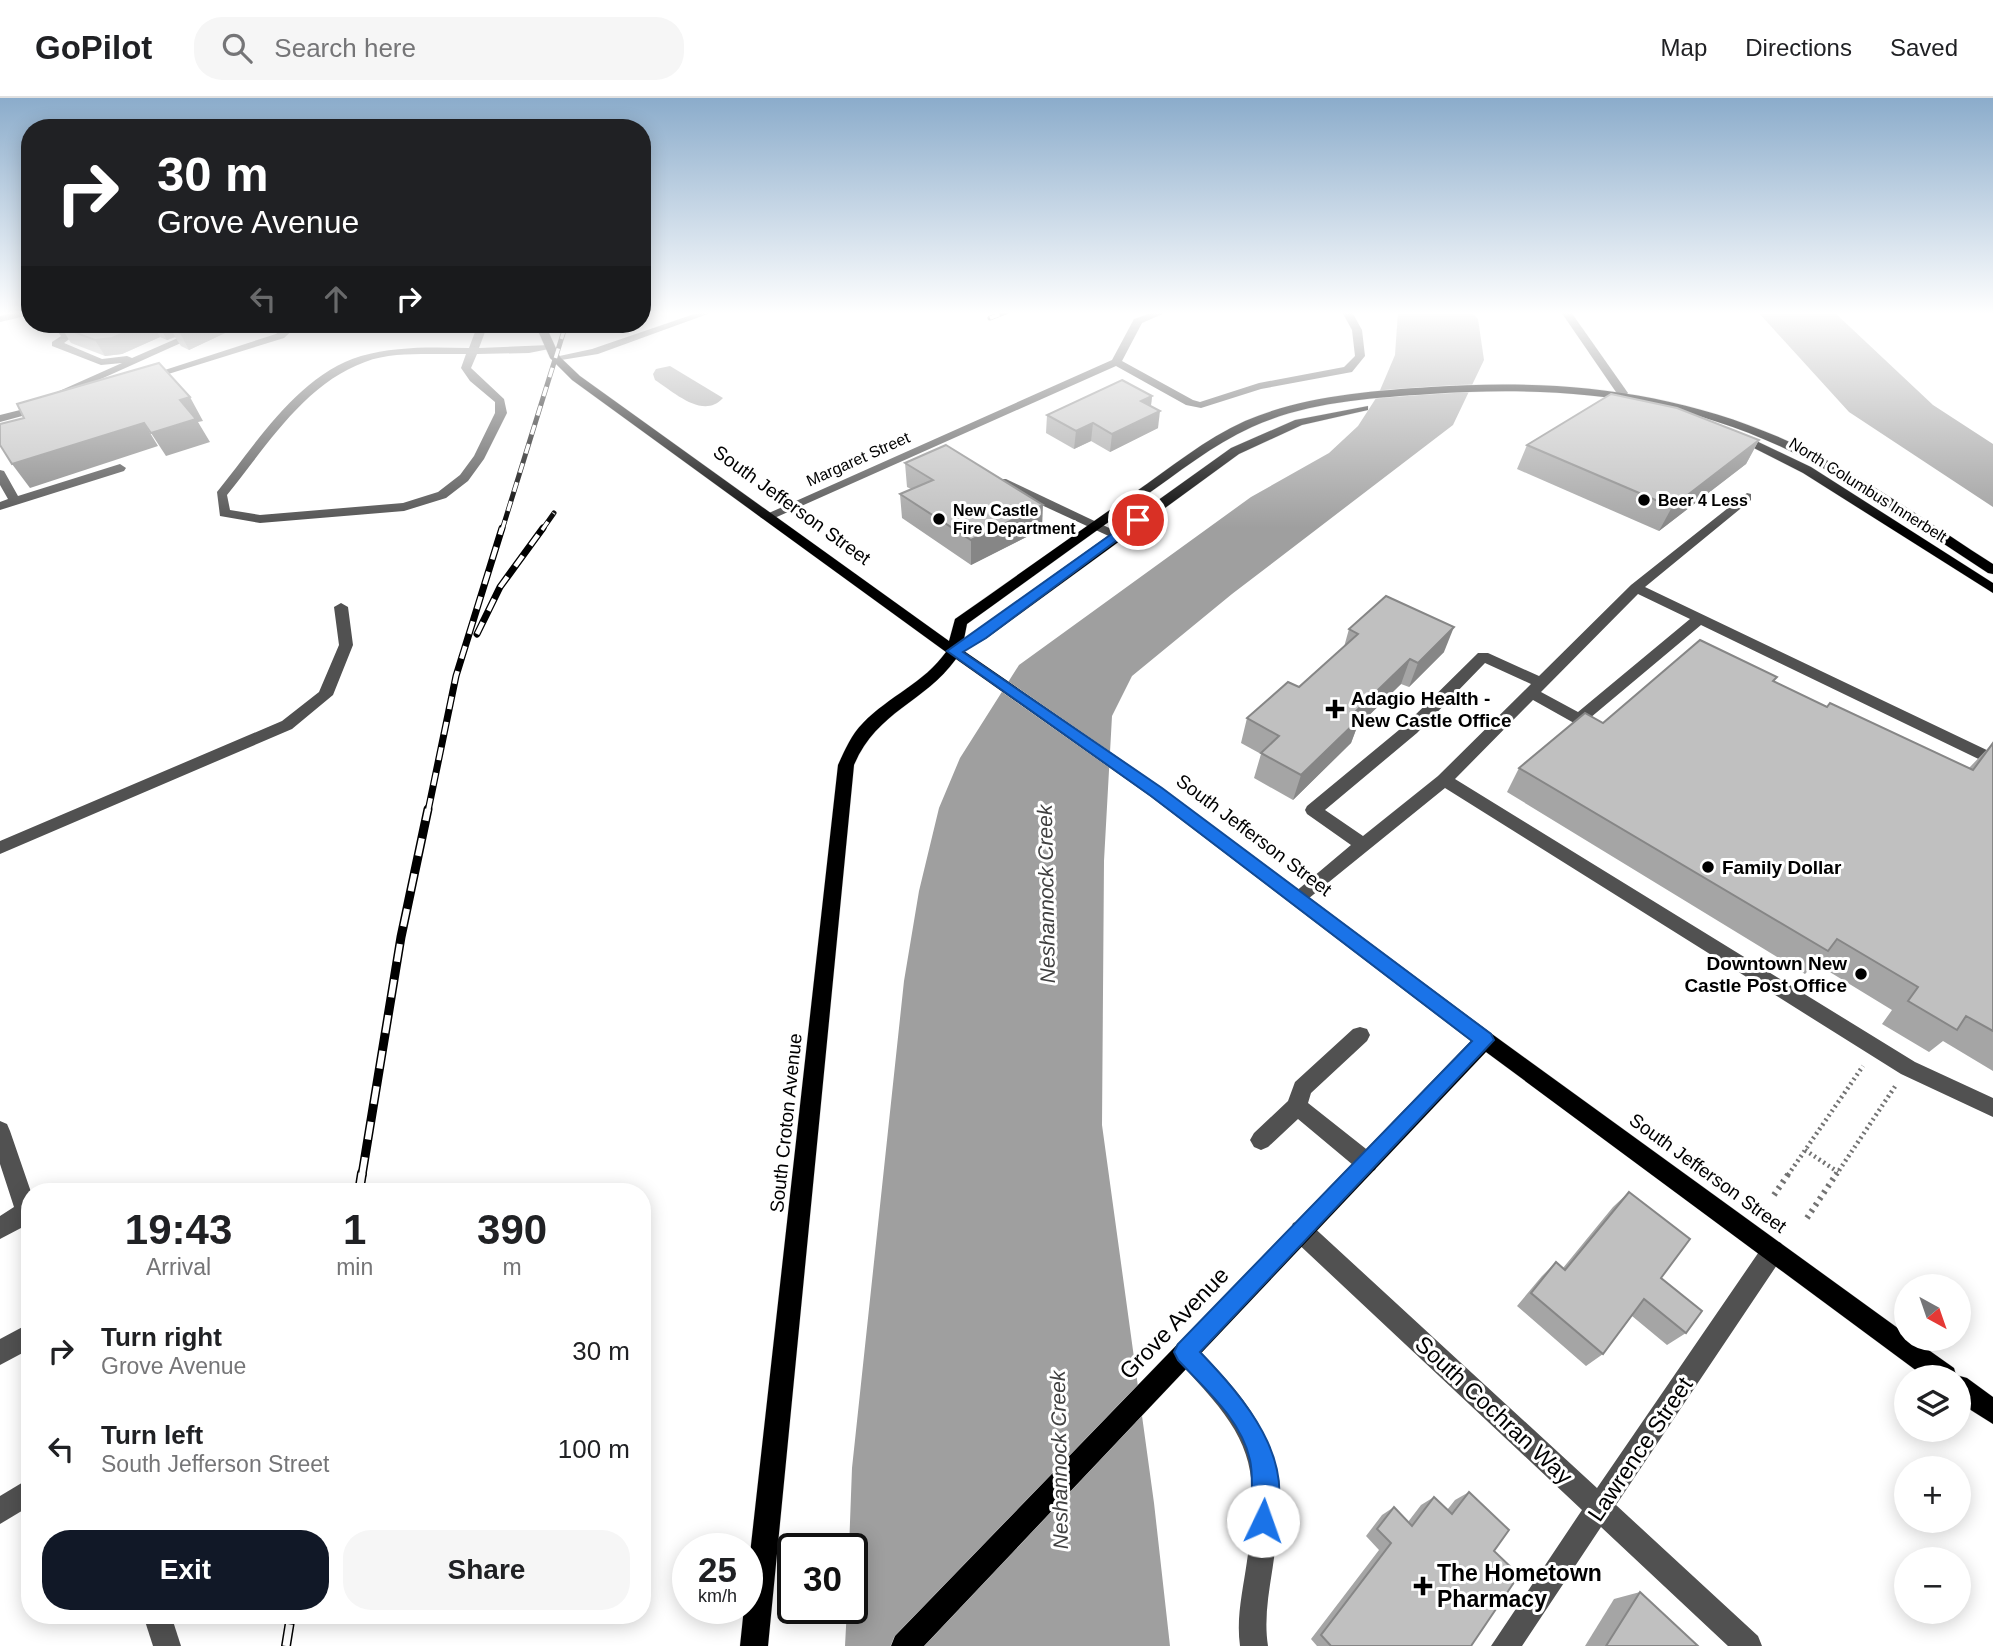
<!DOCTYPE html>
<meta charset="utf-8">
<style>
body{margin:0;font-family:Helvetica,sans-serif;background:#f6f6f6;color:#202124;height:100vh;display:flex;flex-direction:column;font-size:26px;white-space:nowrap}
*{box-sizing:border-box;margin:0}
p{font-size:23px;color:#757577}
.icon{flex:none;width:38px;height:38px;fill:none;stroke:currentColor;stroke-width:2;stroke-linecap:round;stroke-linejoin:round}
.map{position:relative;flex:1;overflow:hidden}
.sheet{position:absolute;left:21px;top:1085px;width:630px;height:441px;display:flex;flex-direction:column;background:#fff;border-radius:28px;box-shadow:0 4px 18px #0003}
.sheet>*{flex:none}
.hud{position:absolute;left:21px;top:21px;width:630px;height:214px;border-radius:28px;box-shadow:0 4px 18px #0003;background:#202124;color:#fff;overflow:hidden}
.needle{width:46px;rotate:140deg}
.buttons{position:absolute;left:1894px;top:1176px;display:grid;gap:14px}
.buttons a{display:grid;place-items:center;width:77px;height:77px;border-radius:50%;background:#fff;box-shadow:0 4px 18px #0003;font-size:35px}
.speed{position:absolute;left:672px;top:1435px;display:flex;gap:14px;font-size:35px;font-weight:700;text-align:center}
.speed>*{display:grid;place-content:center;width:91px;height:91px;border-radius:50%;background:#fff;box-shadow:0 4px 18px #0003;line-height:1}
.speed small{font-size:18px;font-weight:400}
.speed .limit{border:4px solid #111;border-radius:10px;background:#fff;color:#111}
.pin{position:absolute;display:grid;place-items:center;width:60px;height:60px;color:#fff;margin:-30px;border:4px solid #fff;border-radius:50%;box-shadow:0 2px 7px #0007}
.me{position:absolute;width:77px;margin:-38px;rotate:3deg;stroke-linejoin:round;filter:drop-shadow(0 0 5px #0008)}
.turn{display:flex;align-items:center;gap:24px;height:147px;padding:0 21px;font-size:32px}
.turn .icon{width:91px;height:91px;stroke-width:2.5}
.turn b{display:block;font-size:49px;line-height:60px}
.lanes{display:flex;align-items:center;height:66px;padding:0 21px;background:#0003;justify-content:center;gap:35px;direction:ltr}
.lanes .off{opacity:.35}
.eta{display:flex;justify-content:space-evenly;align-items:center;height:119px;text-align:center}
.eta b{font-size:42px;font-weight:800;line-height:49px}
.button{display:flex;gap:14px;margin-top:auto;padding:14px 21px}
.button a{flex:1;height:80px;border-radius:28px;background:#111827;color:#fff;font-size:28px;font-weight:800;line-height:80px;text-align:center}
.button a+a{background:#f6f6f6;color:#202124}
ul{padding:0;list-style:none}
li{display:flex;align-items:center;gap:21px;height:98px;padding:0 21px}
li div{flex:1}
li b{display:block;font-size:26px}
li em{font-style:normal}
header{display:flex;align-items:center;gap:42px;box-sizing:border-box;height:98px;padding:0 35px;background:#fff;border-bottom:2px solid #e0e0e0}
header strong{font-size:33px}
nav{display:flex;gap:38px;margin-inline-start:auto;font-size:24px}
.search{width:490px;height:63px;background:#f6f6f6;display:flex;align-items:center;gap:18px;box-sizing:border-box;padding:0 24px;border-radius:28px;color:#757577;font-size:26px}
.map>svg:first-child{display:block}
</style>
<header>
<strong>GoPilot</strong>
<div class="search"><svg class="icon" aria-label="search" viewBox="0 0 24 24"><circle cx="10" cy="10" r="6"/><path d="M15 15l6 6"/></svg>Search here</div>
<nav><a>Map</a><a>Directions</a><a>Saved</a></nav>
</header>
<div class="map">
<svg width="1993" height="1548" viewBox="0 0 1993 1548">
<rect width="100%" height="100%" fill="#fff"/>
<g fill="#9f9f9f">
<polygon points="1398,214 1471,214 1478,221 1484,262 1453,327 1232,496 1132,578 1112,618 1104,763 1102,1027 1154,1405 1170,1548 845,1548 847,1510 852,1510 852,1451 849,1451 852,1370 904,883 919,793 939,710 960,660 1019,567 1251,399 1329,355 1358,328 1378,297 1395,257"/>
<polygon points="1758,214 1834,214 1933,307 1993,346 1993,409 1849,314"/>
<path d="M670,268L723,300C703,322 674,294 655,282L653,276L656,271Z"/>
</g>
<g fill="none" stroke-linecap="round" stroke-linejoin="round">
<g stroke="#dbdbdb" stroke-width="1">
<g id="major">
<path d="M535,226H545L560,259L580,278L949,543L955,521C1015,479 1074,437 1134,395C1170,370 1205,341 1245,323C1303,298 1369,293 1431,289C1562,280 1687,293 1807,352C1872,384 1932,427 1993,466V476L1988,475C1926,435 1866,391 1800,358C1683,298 1559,287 1430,296C1370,300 1307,304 1252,329C1212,347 1178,375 1142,400C1084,442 1025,484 967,526L964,541L1231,350L1295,322L1368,308V312L1302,327L1239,356L987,540L964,553L1162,690L1492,936L1906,1236V1241H1913L1954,1270L1956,1277L1967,1280L1993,1299V1326L1958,1304V1279H1925L1486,954L924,1548H891L895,1538L1471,943L1150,698L956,561C924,605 877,613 854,667L768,1548H740L744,1510H747V1483L838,667C845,652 851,637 863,625C889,598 924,585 946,554L572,282L550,260Z"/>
<polygon points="1742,340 1750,340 1811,369 1993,485 1993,495 1803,375 1742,344"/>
</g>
</g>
<g stroke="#737373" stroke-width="4.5" stroke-dasharray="2 3.5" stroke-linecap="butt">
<polyline points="1805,1052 1838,1074"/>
<polyline points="1788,1077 1863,968"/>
<polyline points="1836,1077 1896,987"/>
</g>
<g stroke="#737373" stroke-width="6" stroke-dasharray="2.5 5" stroke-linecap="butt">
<polyline points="1774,1097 1789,1075"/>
<polyline points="1807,1120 1837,1075"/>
</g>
<g fill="#515151" fill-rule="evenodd">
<polygon points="18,214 30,214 30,217 0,224 0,218"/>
<polygon points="700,214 713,214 598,256 555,263 550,260 592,251"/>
<polygon points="1154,214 1167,214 1142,225 1122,263 1193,302 1200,304 1259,285 1344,269 1355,258 1352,232 1342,214 1352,214 1362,232 1365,258 1352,274 1261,291 1201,310 1186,307 1116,268 770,422 760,419 1112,262 1134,221"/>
<polygon points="1561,214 1571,214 1628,295 1626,297 1618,297"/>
<polygon points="52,226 62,226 72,239 64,245 102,261 127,258 132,260 210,226 223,226 61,299 55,296 57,294 122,265 101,267 52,248 52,244 61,238"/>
<polygon points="288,226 299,226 284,240 149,282 140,280 276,236"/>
<path d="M478,226H488L479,250L549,247L554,250L529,255L477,256L471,270L504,301L507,315L484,361L468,383L446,400L404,413L260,425L220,418L217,394C256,346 298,277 361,258C396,248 432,249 469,250ZM429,256H466L461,270L470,283L495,304V315L474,358L460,377L438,394L403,405L260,417L230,412L227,397C266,349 304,286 365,264C385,256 408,256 429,256Z"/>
<polygon points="544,226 559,226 537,232 537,228"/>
<polygon points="44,306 50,309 48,311 0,324 0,317"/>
<polygon points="120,366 126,370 124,373 0,412 0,404 8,401 0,387 0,372 4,373 18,398"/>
<polygon points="998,381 1006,381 1124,437 1123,440 1113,440 998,387"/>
<path d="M1747,395L1751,396V402L1645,489L1993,655V668L1701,527L1584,625H1574L1533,602L1455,681L1915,964L1993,1000V1019L1901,976L1445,690L1303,805H1291L1288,800L1351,747L1307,716L1305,712L1307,708L1405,627L1478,555H1488L1539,578L1631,487ZM1638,496L1690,521L1578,614L1541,594ZM1485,565L1531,586L1438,678L1363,738L1325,712L1417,635Z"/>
<polygon points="341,505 348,509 353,547 333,597 292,631 0,756 0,743 282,623 319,594 339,547 334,509"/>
<polygon points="1360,929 1367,931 1370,937 1367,943 1311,995 1308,1005 1375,1058 1378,1065 1375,1072 1367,1075 1359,1072 1298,1021 1268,1049 1261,1052 1254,1049 1250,1042 1254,1035 1288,1003 1295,984 1353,931"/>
<polygon points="0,1023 7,1026 10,1033 31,1094 30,1136 21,1130 0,1141 0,1118 14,1109 0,1066"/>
<polygon points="1301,1122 1309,1125 1597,1390 1765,1145 1773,1142 1781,1145 1784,1153 1781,1161 1616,1407 1758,1538 1762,1548 1728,1548 1601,1429 1522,1548 1491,1548 1582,1412 1293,1141 1290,1133 1293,1125"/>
<polygon points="30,1225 30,1251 0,1267 0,1241"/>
<path d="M1185,1242L1193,1246C1261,1315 1288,1352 1275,1453C1271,1485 1263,1516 1268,1548H1240C1236,1519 1243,1492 1247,1463C1263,1359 1246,1335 1177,1262L1173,1254L1177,1246Z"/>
<polygon points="30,1380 30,1408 0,1426 0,1398"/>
<polygon points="143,1517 171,1517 181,1548 153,1548"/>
</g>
<use href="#major" fill="#000" fill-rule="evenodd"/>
<g stroke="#000" stroke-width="5">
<g id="rail-far3">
<polyline points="990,220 1006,214"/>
<polyline points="502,432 566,226"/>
<polyline points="542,432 554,415"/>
</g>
</g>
<g stroke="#000" stroke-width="7">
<g id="rail-far2">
<polyline points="477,536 500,489 543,430"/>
<polyline points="428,713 456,578 502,430"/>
</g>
</g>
<g stroke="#000" stroke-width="9">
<polyline id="rail-far1" points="362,1077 401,839 428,711"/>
</g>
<g stroke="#000" stroke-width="10">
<g id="rail">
<polyline points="359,1094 362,1075"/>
<polyline points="286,1548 291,1517"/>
</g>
</g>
<use href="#rail-far3" stroke="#fff" stroke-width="3.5" stroke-dasharray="10" stroke-linecap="butt"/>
<use href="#rail-far2" stroke="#fff" stroke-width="4.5" stroke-dasharray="13" stroke-linecap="butt"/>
<use href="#rail-far1" stroke="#fff" stroke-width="6" stroke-dasharray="18" stroke-linecap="butt"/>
<use href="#rail" stroke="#fff" stroke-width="7" stroke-dasharray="22" stroke-linecap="butt"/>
</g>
<g fill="#a5a5a5">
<polygon points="69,226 244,226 189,252 181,248 175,239 167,242 160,239 122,256 105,258 71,245 61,229"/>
<polygon points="1152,298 1151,308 1158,330 1110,354 1091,343 1074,351 1046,335 1047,317"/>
<polygon points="1759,342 1746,366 1659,433 1517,371 1527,347"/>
<polygon points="905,365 1042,431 971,467 902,420 900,396 911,391 907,389"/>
<polygon points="1349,531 1444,554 1409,589 1401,586 1357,629 1351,645 1293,702 1254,680 1261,656 1241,645 1247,620 1299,589 1344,549"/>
<polygon points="1773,583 1827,609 1969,670 1993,645 1993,973 1943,943 1929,954 1882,926 1892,912 1815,865 1805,876 1507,694 1519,670 1603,625"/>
<polygon points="1629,1094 1661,1180 1686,1235 1667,1247 1632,1218 1603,1256 1586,1268 1517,1208 1542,1178 1556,1164 1563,1170 1613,1109"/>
<polygon points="1469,1394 1494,1453 1471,1548 1317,1548 1311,1541 1379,1452 1366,1438 1382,1417 1394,1409 1408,1424 1421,1407 1434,1399 1447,1412 1455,1402"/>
<polygon points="1640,1494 1698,1548 1585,1548 1614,1501"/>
</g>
<g fill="#868686">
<polygon points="145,226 153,226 160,239 122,256 105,258 95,242"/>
<polygon points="158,226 244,226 189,252 180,235 172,232 175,239 167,242"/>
<polygon points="1152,298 1150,315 1141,303"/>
<polygon points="190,299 203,323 198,324 210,344 166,358 151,335 180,302"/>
<polygon points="1160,313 1158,330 1110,354 1112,336"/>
<polygon points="144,325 158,348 30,390 12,366"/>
<polygon points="1093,325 1091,343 1074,351 1076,333"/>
<polygon points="1759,342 1746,366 1659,433 1672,409"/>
<polygon points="1043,407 1042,431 971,467 971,442"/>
<polygon points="1454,529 1444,554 1409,589 1418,565"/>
<polygon points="1410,561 1401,586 1357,629 1351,645 1293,702 1301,677 1353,616"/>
</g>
<g fill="#c0c0c0" stroke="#868686" stroke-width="2">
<polygon points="69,226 145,226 112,240 95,242 61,229"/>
<polygon points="185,226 201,226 180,235 172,232"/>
<polygon points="159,265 190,299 180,302 196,321 151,335 144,325 12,366 0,347 0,326 24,320 17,306"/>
<polygon points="1122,282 1152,298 1141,303 1160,313 1112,336 1093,325 1076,333 1047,317"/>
<polygon points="1611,296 1677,310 1759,342 1672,409 1527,347"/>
<polygon points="946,347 1043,407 971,442 900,396 933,382 905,365"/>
<polygon points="1386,498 1454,529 1418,565 1410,561 1353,616 1360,620 1301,677 1261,655 1279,638 1247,620 1288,584 1299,589 1358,536 1349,531"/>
<polygon points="1700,542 1777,579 1773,583 1827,609 1830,605 1973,672 1993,645 1993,933 1966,918 1957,932 1908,903 1918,889 1837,841 1828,853 1519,670 1585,615 1603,625"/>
<polygon points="1629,1094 1690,1141 1661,1180 1702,1213 1686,1235 1644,1201 1603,1256 1531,1195 1556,1164 1565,1172"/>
<polygon points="1469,1394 1509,1432 1494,1453 1519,1477 1471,1548 1331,1548 1321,1537 1391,1445 1377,1431 1394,1409 1412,1428 1434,1399 1452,1416"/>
<polygon points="1640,1494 1698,1548 1606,1548"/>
</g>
<linearGradient id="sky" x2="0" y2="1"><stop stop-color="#8baccb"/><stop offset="0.5" stop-color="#fff"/><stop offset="1" stop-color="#fff" stop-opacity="0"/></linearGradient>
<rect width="1993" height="430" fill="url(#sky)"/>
<path fill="#1a73e8" stroke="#114b97" stroke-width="2" d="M1134,420L1144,422L986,540L963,554L1162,690L1491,936L1494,942L1200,1254C1243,1299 1300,1363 1272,1431L1263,1435L1255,1431C1248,1414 1255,1383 1250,1362C1241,1321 1205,1291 1178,1262L1174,1254L1178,1246L1472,943L1151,698L947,553Z"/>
<g fill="#000" stroke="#fff" stroke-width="2.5">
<circle cx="1644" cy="402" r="7"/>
<circle cx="939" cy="421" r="7"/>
<path d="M1331.5 600.5h7v7h7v7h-7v7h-7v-7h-7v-7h7z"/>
<circle cx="1708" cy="769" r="7"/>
<circle cx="1861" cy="876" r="7"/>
<path d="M1419.5 1477.5h7v7h7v7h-7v7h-7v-7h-7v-7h7z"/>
</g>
<g text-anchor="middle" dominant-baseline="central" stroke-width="6" stroke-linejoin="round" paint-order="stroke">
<g font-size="16" fill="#000" stroke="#fff">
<text transform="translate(858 361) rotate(-24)">Margaret Street</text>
<text transform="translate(1868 392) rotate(32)">North Columbus Innerbelt</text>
</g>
<g font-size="16" font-weight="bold" fill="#000" stroke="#fff" text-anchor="start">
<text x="1658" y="402">Beer 4 Less</text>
<text x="953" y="412">New Castle<tspan x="953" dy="18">Fire Department</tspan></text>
</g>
<g font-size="19" fill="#000" stroke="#fff">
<text transform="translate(792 407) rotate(36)">South Jefferson Street</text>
<text transform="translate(1254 737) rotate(37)">South Jefferson Street</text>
<text transform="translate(786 1025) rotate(-84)">South Croton Avenue</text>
<text transform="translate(1708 1075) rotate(36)">South Jefferson Street</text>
</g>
<g font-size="19" font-weight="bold" fill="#000" stroke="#fff" text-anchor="start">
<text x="1351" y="600">Adagio Health -<tspan x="1351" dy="22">New Castle Office</tspan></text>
<text x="1722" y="769">Family Dollar</text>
<text x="1847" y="865" text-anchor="end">Downtown New<tspan x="1847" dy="22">Castle Post Office</tspan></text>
</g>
<g font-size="21" font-style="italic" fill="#404040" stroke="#fff">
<text transform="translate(1046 796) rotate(-91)">Neshannock Creek</text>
<text transform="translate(1059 1362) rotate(-91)">Neshannock Creek</text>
</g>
<g font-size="23" fill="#000" stroke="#fff">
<text transform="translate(1174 1225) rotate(-46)">Grove Avenue</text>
<text transform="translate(1494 1312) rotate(43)">South Cochran Way</text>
<text transform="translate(1640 1351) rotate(-56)">Lawrence Street</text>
</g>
<g font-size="23" font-weight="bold" fill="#000" stroke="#fff" text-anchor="start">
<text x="1437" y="1475">The Hometown<tspan x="1437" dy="26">Pharmacy</tspan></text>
</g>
</g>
</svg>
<div class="buttons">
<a><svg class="needle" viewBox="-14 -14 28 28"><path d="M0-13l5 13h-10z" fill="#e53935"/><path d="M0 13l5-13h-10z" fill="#757577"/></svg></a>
<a><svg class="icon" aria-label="layers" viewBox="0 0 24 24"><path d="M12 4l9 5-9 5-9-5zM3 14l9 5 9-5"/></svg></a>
<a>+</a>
<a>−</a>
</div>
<div class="speed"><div>25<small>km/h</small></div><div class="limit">30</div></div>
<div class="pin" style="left:1138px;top:422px;background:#d93025"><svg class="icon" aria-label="arrive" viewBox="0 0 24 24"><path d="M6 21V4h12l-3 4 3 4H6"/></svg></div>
<svg class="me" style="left:1263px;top:1423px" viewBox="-20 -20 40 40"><circle r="19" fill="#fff"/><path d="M0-13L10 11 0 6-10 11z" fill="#1a73e8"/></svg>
<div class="hud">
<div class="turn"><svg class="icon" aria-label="right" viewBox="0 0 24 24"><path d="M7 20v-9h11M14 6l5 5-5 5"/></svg><div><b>30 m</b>Grove Avenue</div></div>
<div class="lanes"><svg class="icon off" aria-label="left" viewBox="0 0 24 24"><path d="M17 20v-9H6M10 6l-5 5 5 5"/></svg><svg class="icon off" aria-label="ahead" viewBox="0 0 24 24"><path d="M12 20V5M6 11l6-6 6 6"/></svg><svg class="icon" aria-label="right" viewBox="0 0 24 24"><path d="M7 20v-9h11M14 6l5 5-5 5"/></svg></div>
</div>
<section class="sheet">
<div class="eta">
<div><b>19:43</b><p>Arrival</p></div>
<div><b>1</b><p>min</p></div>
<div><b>390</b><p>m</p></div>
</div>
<ul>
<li><svg class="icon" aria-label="right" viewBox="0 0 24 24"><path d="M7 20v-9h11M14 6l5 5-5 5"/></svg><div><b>Turn right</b><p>Grove Avenue</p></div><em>30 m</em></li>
<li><svg class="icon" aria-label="left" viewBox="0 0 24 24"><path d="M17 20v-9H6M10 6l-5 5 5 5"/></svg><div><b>Turn left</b><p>South Jefferson Street</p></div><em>100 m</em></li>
</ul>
<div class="button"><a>Exit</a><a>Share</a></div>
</section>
</div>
